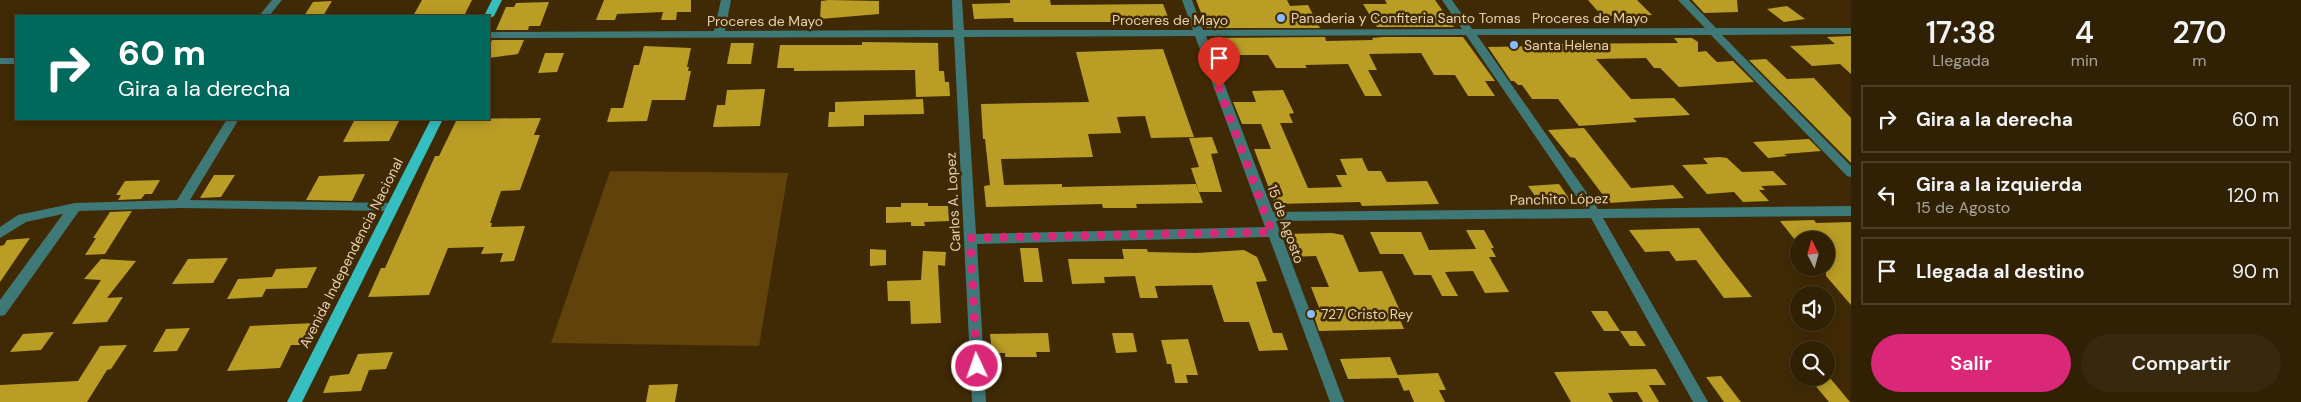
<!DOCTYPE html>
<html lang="es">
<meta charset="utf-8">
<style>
body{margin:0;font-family:"DM Sans",sans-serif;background:#38280e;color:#f1f3f6;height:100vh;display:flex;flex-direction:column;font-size:19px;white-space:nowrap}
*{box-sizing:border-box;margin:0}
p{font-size:16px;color:#a8a39a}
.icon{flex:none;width:28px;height:28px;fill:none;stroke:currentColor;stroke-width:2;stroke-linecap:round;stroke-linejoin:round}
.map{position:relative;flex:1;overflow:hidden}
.side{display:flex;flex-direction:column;background:#302004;width:450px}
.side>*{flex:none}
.guide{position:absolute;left:15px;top:15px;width:475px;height:105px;border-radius:0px;box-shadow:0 2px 12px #0003,0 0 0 1px #4b3e26;background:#00695c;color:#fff;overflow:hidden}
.needle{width:32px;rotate:354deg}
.fabs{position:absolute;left:1790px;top:231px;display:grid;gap:10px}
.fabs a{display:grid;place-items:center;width:45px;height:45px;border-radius:50%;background:#302004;box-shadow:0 2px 12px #0003,0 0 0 1px #4b3e26;font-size:25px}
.pin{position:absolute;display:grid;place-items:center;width:42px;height:42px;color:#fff;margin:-51px -21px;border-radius:50% 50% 50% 0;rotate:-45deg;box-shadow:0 0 5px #0007}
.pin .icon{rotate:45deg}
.me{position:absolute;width:55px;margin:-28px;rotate:357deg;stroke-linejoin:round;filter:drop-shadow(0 0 4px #0008)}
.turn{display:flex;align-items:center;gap:18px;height:105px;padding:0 20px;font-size:22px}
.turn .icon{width:65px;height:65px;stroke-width:2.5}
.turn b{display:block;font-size:35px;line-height:42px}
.eta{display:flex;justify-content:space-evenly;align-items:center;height:85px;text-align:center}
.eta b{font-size:30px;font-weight:600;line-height:35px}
.cta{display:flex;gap:10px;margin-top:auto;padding:10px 20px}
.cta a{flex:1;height:58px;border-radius:30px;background:#db2777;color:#fff;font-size:20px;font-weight:600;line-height:58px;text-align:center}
.cta a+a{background:#38280e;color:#f1f3f6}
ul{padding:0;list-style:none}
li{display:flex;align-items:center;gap:15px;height:68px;margin:0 10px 8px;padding:0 10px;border:2px solid #4b3e26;border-radius:0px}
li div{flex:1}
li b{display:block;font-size:19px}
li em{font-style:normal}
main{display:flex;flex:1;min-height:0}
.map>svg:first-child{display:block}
</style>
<main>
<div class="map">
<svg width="1851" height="402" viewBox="0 0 1851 402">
<rect width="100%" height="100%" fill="#402a06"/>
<polygon fill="#61420b" points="610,171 788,173 759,346 551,343"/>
<g fill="#b99d25">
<polygon points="422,0 472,0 464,16 413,16"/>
<polygon points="604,0 691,0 691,12 677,12 676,20 661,20 663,12 617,14 615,20 596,20"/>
<polygon points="829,0 879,1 879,14 820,19 821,1"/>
<polygon points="1010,0 1050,0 1051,5 1163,4 1170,22 1014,22 1013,18 974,19 972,4 1010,3"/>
<polygon points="1196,0 1287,0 1290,6 1308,5 1320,28 1207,28"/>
<polygon points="1385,0 1435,0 1454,27 1377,27 1363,4 1387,4"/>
<polygon points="1588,0 1637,0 1652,15 1602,16"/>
<polygon points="1692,0 1737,0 1738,12 1704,13"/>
<polygon points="332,1 323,16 304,16 313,2"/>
<polygon points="549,2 540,26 529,26 528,30 496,30 506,7 514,7 516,3"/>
<polygon points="1787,6 1805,19 1784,22 1767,9"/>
<polygon points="1851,36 1851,74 1840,64 1812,66 1790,46 1835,44 1827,37"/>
<polygon points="1325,37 1326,41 1373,40 1372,38 1383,37 1463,37 1495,81 1485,81 1495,96 1468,96 1455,75 1434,75 1421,53 1369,54 1377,70 1368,70 1382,96 1365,96 1348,64 1305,65 1307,68 1276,68 1268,55 1218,55 1211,38"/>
<polygon points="1674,38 1692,38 1698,42 1698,52 1706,51 1717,62 1733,61 1754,82 1679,87 1660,68 1654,68 1646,58 1596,59 1631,99 1674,98 1690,115 1633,118 1637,122 1579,126 1558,99 1532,99 1522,85 1518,85 1514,81 1511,81 1488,47 1536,46 1534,44 1678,43"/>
<polygon points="492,40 524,40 518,54 489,58 489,48"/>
<polygon points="862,42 938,43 939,71 944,71 945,82 949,82 950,96 916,97 915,70 794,71 794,68 777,68 780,45 862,45"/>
<polygon points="731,43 754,43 751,64 727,64"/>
<polygon points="644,46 691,48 687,67 689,67 688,71 691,71 685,100 652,100 647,121 607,122 611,108 623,108 634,65 639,65"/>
<polygon points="1163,49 1194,137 1151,138 1145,116 1117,117 1121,133 1088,134 1093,157 1001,159 1004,185 1062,184 1062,187 1196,184 1203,203 1136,204 1137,208 1103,208 1102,204 986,207 984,186 990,185 985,139 983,139 981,104 1089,102 1076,52"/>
<polygon points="545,53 564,53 557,72 538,73"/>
<polygon points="1766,59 1787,79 1814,78 1851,118 1851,163 1749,60"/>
<polygon points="765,89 760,126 713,127 717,105 725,105 727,90"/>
<polygon points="1283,90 1294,113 1289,114 1293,123 1280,123 1308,188 1342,187 1336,175 1347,175 1340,159 1362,158 1368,171 1381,171 1387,182 1427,181 1439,204 1362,206 1360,202 1275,204 1254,149 1271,149 1261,124 1242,124 1233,102 1256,102 1252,91"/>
<polygon points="923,99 924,114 864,115 864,126 828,127 829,112 835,112 835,102"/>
<polygon points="541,118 534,135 540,135 520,190 501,191 490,223 492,223 491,227 525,226 514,261 500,262 503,253 481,254 484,247 448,248 429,295 368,297 381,268 385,268 435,156 439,156 457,119"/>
<polygon points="355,119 400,119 389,141 343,142"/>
<polygon points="1584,128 1631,188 1673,185 1684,198 1609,203 1575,158 1570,157 1548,130"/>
<polygon points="1212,137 1218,153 1211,154 1222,192 1199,192 1191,168 1199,167 1189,138"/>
<polygon points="1809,139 1821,151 1784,154 1787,156 1768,158 1753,142"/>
<polygon points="1720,157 1727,158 1742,172 1773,171 1787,185 1761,186 1765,190 1759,190 1769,201 1743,202 1734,192 1707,194 1682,165 1708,164 1703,158"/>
<polygon points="365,174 352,201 306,200 319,176"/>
<polygon points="214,175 235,175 221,197 200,198"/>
<polygon points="160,180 152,194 145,194 141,199 118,200 121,195 116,195 125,181"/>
<polygon points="1559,184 1571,201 1540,203 1528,186"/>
<polygon points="901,203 928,203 928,206 948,206 949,221 924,222 925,226 911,226 911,222 886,223 886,207 901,207"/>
<polygon points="132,211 105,254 85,255 96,238 93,238 110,212"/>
<polygon points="1814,220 1816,223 1851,222 1851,305 1826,276 1826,240 1795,240 1780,221"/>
<polygon points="1699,228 1723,260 1752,297 1724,298 1696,260 1676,261 1669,251 1645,252 1629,230"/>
<polygon points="1466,230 1484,230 1494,248 1491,248 1496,257 1489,257 1509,292 1485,293 1473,271 1445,272 1458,296 1442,296 1431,275 1414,275 1403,254 1380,254 1370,232 1421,232 1429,250 1476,249"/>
<polygon points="1332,233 1343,235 1359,272 1382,271 1402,315 1398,315 1404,329 1319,331 1312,310 1320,310 1311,287 1329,287 1316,256 1291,257 1283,234"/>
<polygon points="30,238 0,282 0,246 4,245 7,240"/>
<polygon points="1020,248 1038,248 1043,282 1024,282"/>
<polygon points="870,249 886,250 886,265 870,266"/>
<polygon points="1122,249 1147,249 1148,252 1196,253 1244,250 1257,257 1267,281 1256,282 1273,333 1282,333 1288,350 1259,351 1249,322 1224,322 1212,285 1155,286 1158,298 1140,298 1135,276 1104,277 1105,283 1072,284 1068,259 1124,259"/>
<polygon points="923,251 946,252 945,266 938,265 941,323 911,324 910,301 888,301 887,281 921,280"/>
<polygon points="228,258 213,283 172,284 188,259"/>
<polygon points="101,259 136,261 107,298 123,297 107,322 72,324 101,280 84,279"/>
<polygon points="317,267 307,288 266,289 262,297 227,299 238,279 272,277 276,269"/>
<polygon points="1591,311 1607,311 1620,331 1604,331"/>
<polygon points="315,323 305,345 291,345 280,368 227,371 250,326"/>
<polygon points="190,328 177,351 153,352 166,329"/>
<polygon points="1620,331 1636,331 1646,346 1630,346"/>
<polygon points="54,332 41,350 10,352 23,334"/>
<polygon points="1048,333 1050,352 1036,352 1037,357 1005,357 1005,353 992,353 990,334"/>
<polygon points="1112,333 1133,333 1137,352 1116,353"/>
<polygon points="1188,339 1198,375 1186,375 1188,383 1175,383 1171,364 1167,364 1161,340"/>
<polygon points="127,345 111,369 107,370 87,402 0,402 0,385 78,381 100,346"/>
<polygon points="393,352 386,369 369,370 361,391 323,393 330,376 349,374 358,354"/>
<polygon points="1390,357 1399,378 1348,379 1340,359"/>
<polygon points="1656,369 1666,385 1649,385 1659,402 1643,402 1637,392 1608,393 1613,402 1571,402 1554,372"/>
<polygon points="1438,373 1446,390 1439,390 1445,402 1414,402 1409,390 1404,391 1397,375"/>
<polygon points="1721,376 1741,402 1724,402 1706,377"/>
<polygon points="1809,378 1830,378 1850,402 1829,402"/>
<polygon points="678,384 675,402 646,402 649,385"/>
</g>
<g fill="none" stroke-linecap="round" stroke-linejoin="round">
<g fill="#3e7877" fill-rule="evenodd">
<polygon points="272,0 282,0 269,16 259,16"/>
<path d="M721,0H731L725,31L953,30L952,0H962L964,30H1193L1182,0H1192L1203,30L1462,29L1442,0H1452L1472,29L1705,28L1678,0H1689L1716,28H1851V34L1722,35L1851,166V177L1847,176L1711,35H1477L1598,209L1851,206V216L1603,218L1708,402H1693L1591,218L1276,221L1344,402H1330L1269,237L977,244L986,402H972L954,37L489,38V32L714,31ZM1466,35L1585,209L1273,212L1206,36ZM1195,36L1265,227L976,234L964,37Z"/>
<rect x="0" y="58" width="16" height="6"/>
<polygon points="227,119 239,119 190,200 393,203 399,207 393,211 181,208 79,211 5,315 0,316 0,300 63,214 26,222 0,238 0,227 18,215 75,203 177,200"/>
</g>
<g fill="#35bfc0" fill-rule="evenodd">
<polygon points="492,0 502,0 494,16 489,19 489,16 484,16"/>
<polygon points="431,119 443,119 302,402 287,402"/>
</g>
</g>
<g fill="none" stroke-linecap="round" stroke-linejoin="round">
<polyline stroke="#db2777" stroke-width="9" stroke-dasharray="0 16.2" points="977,366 970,238 1272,232 1219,88"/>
</g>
<g fill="#88bafc" stroke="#402a06" stroke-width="2">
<circle cx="1281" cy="18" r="5"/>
<circle cx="1514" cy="45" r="5"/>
<circle cx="1311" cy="314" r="5"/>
</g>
<g text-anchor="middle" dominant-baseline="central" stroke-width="5" stroke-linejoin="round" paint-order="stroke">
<g font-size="14" fill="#e8d1b2" stroke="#402a06" text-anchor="start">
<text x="1291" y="18">Panaderia y Confiteria Santo Tomas</text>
<text x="1524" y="45">Santa Helena</text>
<text x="1321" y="314">727 Cristo Rey</text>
</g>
<g font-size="14" fill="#e8d1b2" stroke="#402a06">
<text x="1590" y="18">Proceres de Mayo</text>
<text x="1170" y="20">Proceres de Mayo</text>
<text x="765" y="21">Proceres de Mayo</text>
<text transform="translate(1559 199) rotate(-1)">Panchito López</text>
<text transform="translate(953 202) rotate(-93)">Carlos A. Lopez</text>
<text transform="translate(1286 224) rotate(70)">15 de Agosto</text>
<text transform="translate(351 253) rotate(-63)">Avenida Independencia Nacional</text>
</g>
</g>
</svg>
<div class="fabs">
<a><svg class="needle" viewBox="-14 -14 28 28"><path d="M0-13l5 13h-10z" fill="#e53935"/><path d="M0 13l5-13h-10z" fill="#a8a39a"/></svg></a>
<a><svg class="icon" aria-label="sound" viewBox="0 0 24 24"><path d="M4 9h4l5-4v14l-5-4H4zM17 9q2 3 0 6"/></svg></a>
<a><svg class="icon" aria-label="search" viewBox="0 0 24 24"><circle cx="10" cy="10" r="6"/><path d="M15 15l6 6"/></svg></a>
</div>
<div class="pin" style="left:1219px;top:88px;background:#d93025"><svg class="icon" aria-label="arrive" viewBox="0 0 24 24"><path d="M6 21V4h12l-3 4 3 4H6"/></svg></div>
<svg class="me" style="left:977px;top:366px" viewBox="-20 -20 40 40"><circle r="17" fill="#db2777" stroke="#fff" stroke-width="3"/><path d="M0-11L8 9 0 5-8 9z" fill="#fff"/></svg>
<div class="guide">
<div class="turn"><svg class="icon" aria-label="right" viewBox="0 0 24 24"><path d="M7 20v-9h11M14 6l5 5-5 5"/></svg><div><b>60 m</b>Gira a la derecha</div></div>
</div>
</div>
<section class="side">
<div class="eta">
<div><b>17:38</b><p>Llegada</p></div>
<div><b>4</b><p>min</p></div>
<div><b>270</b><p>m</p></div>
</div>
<ul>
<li><svg class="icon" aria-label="right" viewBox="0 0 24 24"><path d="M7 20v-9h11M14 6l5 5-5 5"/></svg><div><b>Gira a la derecha</b></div><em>60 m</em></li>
<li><svg class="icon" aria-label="left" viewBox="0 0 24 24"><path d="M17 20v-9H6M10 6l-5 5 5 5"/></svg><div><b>Gira a la izquierda</b><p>15 de Agosto</p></div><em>120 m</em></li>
<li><svg class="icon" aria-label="arrive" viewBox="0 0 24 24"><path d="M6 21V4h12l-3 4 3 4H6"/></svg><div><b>Llegada al destino</b></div><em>90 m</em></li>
</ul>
<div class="cta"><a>Salir</a><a>Compartir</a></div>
</section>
</main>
